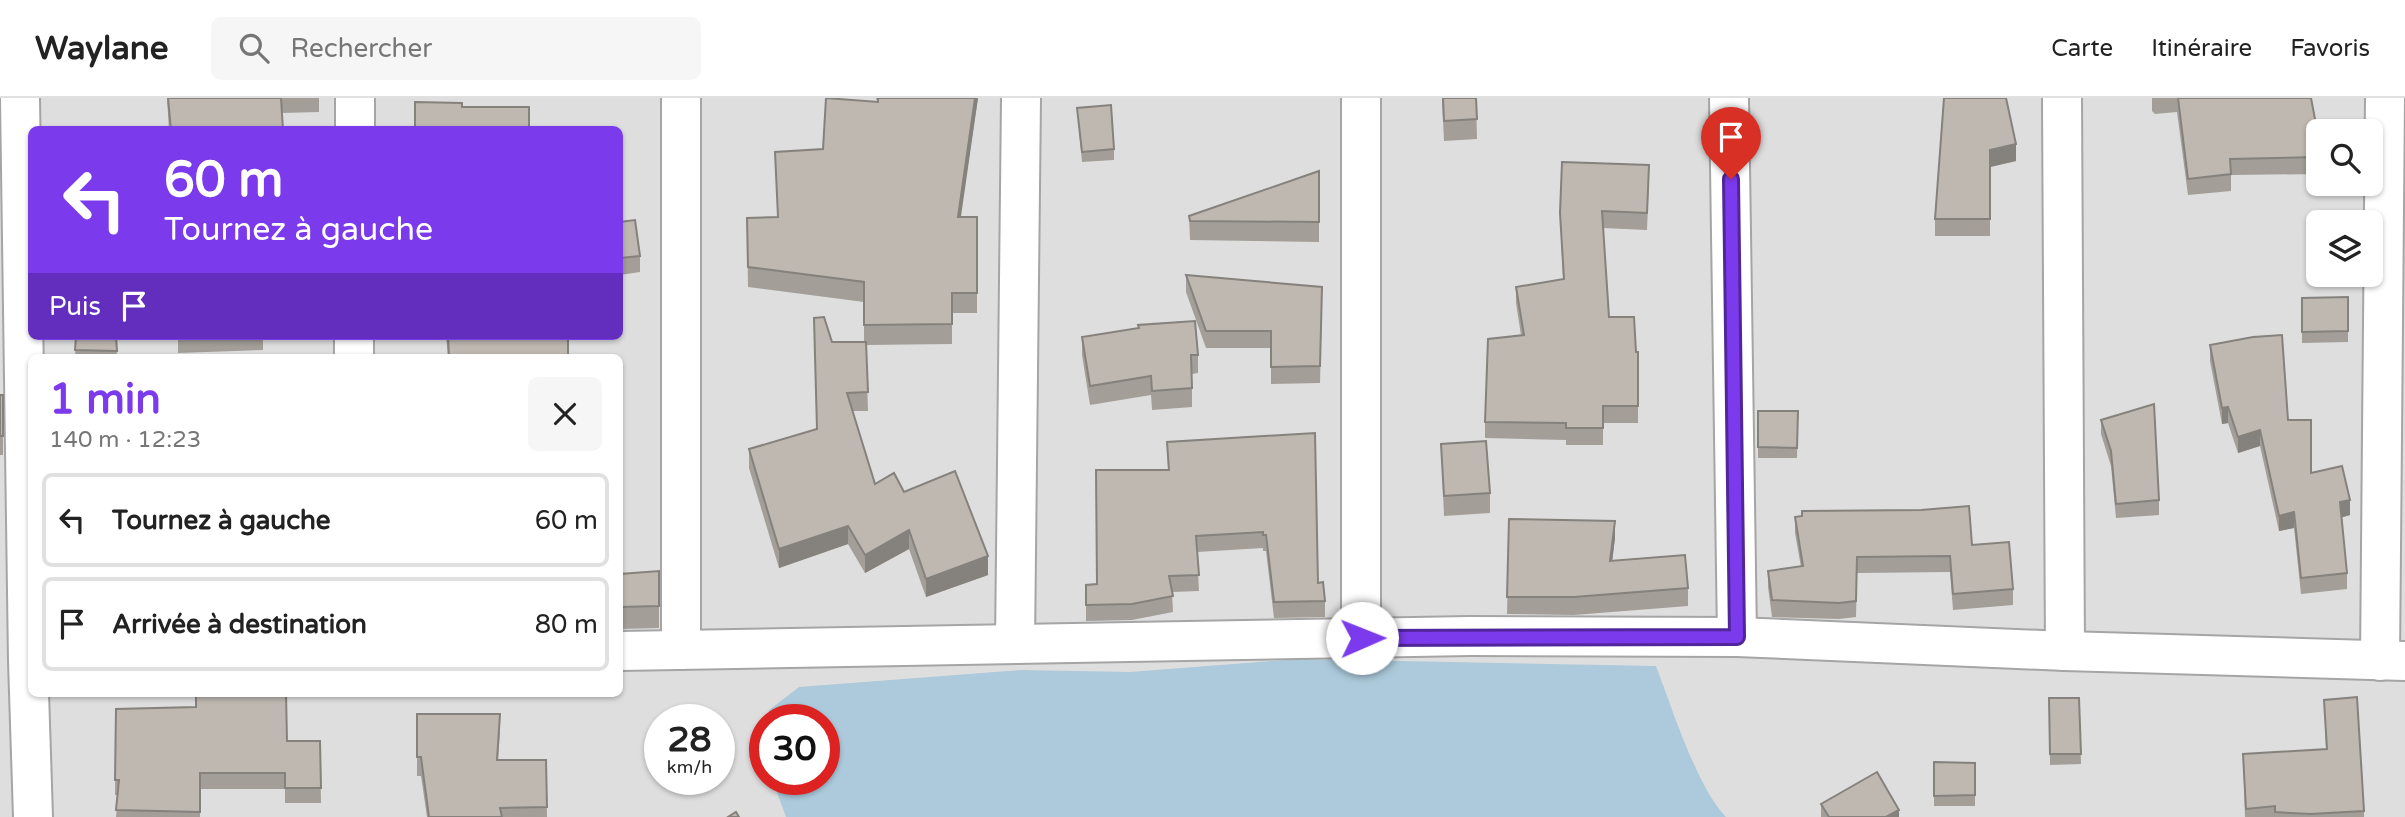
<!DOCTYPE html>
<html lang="fr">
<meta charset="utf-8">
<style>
body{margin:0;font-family:"Varela Round",sans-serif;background:#f6f6f6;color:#222;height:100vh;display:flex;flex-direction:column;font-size:26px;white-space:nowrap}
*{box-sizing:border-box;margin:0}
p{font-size:23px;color:#767676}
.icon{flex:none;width:38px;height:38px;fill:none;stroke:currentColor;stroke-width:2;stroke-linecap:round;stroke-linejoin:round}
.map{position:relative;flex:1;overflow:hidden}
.sheet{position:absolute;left:28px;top:256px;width:595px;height:343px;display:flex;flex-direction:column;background:#fff;border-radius:10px;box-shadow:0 2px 5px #0004}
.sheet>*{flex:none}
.banner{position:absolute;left:28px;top:28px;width:595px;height:214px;border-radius:10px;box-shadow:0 2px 5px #0004;background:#7c3aed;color:#fff;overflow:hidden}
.controls{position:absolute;left:2306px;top:21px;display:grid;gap:14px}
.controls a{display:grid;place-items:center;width:77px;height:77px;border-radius:10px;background:#fff;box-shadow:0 2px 5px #0004;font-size:35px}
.speed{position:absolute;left:644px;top:606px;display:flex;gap:14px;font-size:35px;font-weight:700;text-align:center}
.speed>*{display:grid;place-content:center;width:91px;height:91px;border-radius:50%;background:#fff;box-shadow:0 2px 5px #0004;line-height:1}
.speed small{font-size:18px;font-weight:400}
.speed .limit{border:10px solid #d22;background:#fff;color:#111}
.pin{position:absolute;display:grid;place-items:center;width:60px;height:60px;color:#fff;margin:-72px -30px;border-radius:50% 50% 50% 0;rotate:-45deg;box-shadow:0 0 7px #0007}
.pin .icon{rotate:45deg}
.me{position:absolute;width:77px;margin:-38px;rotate:89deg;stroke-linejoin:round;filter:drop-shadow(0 0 5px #0008)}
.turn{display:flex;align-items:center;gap:24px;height:147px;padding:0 21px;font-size:32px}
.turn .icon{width:91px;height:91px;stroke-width:2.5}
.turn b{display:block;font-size:49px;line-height:60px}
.then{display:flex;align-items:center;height:66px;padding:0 21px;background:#0003;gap:14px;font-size:26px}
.round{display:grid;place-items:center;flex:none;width:74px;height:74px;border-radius:10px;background:#f6f6f6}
.headline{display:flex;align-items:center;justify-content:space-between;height:119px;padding:0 21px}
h1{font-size:42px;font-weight:700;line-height:52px;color:#7c3aed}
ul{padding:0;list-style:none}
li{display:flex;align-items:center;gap:21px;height:94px;margin:0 14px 10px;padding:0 7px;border:4px solid #e0e0e0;border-radius:10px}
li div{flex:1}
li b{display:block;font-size:26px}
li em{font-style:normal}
header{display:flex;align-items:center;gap:42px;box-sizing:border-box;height:98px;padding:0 35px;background:#fff;border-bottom:2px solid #e0e0e0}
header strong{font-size:33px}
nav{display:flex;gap:38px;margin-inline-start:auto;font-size:24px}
.search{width:490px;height:63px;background:#f6f6f6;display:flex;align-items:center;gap:18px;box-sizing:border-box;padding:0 24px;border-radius:10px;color:#767676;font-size:26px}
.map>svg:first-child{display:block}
</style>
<header>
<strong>Waylane</strong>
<div class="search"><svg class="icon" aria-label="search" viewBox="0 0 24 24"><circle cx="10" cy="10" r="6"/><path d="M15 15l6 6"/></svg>Rechercher</div>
<nav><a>Carte</a><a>Itinéraire</a><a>Favoris</a></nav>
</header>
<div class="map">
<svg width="2405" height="719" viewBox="0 0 2405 719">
<rect width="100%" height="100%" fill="#f1efe8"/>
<path fill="#dfdede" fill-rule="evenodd" d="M0,0H2405V719H0ZM32,32H620V238H32ZM2319,33H2371V86H2319ZM2319,124H2371V177H2319ZM32,259H620V595H32ZM660,621H719V681H660ZM765,621H824V681H765Z"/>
<path fill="#accadb" d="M1299,561L1656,568C1672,610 1697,689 1726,719H786L772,681H824V621H768L769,612L799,589L1021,572L1130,574Z"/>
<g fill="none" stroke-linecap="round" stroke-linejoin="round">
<g stroke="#a5a5a5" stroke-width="42">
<g id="minor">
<polyline points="20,0 28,563 33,719"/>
<polyline points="681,0 681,552"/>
<polyline points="1361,0 1361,540"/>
<polyline points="1729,0 1737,539"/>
<polyline points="2062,0 2065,553"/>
<polyline points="355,32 355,0"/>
<polyline points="354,259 354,238"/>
<polyline points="1015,546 1021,0"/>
<polyline points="620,553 1470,538 1737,539 2065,553 2405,563"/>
<polyline points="2380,563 2385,0"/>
</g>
</g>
<use href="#minor" stroke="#fff" stroke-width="38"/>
</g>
<g fill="#a39e98">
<polygon points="167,0 319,0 319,14 282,15 283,32 169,32"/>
<polygon points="876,0 978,0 960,119 977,119 977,215 952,215 952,246 866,247 868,313 853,313 875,386 904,394 988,477 926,499 909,451 865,475 848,446 779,470 749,370 749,351 816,331 832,244 864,244 864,204 748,189 747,120 778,119 775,54 823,51 877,4"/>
<polygon points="1442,0 1476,0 1477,41 1444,43"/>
<polygon points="1944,0 2016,63 1990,69 1990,138 1935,138 1935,121"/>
<polygon points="2152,0 2311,0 2319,42 2319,76 2231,77 2231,93 2188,97 2177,14 2155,16 2152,13"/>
<polygon points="1077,10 1114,51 1114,62 1082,64"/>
<polygon points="1319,73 1319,144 1190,142 1189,118"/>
<polygon points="1649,83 1647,132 1603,130 1609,219 1636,254 1638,254 1638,325 1603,325 1603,347 1566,347 1566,342 1485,340 1485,324 1521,237 1516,205 1516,189 1563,181 1560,115"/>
<polygon points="620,124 640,158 640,174 620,177"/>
<polygon points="1186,177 1322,206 1320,285 1271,286 1271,250 1206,250 1186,194"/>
<polygon points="2348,199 2348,244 2302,245 2302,200"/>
<polygon points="76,238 116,238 117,259 75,259"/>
<polygon points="178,238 263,238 263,252 178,255"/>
<polygon points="446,238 568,238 568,259 448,259"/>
<polygon points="1082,239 1198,257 1198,275 1192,276 1192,309 1152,312 1151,297 1090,307 1082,257"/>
<polygon points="2210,247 2288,322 2311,375 2350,417 2342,419 2347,475 2347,491 2301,496 2294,430 2279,433 2260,348 2238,355 2228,325 2222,326 2210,263"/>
<rect x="0" y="297" width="3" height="60"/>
<polygon points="1758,313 1798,313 1797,360 1758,360"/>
<polygon points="2101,322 2159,402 2159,417 2116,420 2111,368 2101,336"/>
<polygon points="1167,344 1318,485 1325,503 1325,519 1274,520 1266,453 1263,453 1263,450 1197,454 1199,493 1172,494 1173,514 1132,522 1086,523 1086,487 1096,486 1168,372"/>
<polygon points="1441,346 1490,395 1490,415 1444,418"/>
<polygon points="1795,419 1972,447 2013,491 2013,507 1953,512 1950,474 1857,475 1856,519 1839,521 1772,519 1768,489 1768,473 1801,469 1795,435"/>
<polygon points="1509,421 1615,440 1612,463 1688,490 1688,508 1574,517 1507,516"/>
<polygon points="659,473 659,530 620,531 620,476"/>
<polygon points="2049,600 2079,600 2081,666 2050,667"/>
<polygon points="2324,602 2364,713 2364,719 2245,719 2243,656 2326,651"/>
<polygon points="116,611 287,643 320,643 321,705 285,705 285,691 200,691 200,719 116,719 118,697 115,697"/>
<polygon points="417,616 500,634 498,662 546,662 547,719 427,719 421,678 417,678"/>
<polygon points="1934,664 1975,665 1975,708 1934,708"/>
<polygon points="1821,706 1899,719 1821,719"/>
</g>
<g fill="#85817c">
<polygon points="975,0 978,0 958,139 958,119"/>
<polygon points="2016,46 2016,63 1990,69 1990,52"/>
<polygon points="2228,309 2228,325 2222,326 2222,310"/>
<polygon points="2260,332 2260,348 2238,355 2238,339"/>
<polygon points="2350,402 2350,417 2340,420 2340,404"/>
<polygon points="2294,414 2294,430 2279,433 2279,418"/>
<polygon points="1615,423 1615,440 1610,481 1610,463"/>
<polygon points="848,428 848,446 779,470 779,451"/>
<polygon points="909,432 909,451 865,475 865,457"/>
<polygon points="988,458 988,477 926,499 926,481"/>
<polygon points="1899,712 1899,719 1886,719"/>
</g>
<g fill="#beb8b1" stroke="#85817c" stroke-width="2">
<polygon points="168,0 281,0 283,32 171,32"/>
<polygon points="826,0 878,4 878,0 975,0 958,119 977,119 977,195 952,195 952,226 864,227 864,184 748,169 747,120 778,119 775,54 823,51"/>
<polygon points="1443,0 1476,0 1477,21 1444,23"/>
<polygon points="1944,0 2006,0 2016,46 1990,52 1990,121 1935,121"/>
<polygon points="2178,0 2311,0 2319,42 2319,59 2230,61 2231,76 2188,81"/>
<polygon points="415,4 462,5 462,9 529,9 529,32 415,32"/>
<polygon points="1111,7 1114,51 1082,54 1077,10"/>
<polygon points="1562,64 1649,67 1647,115 1602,113 1609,219 1634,219 1636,254 1638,254 1638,308 1603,308 1603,330 1566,330 1566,325 1485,324 1488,241 1524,237 1516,189 1564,181 1560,115"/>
<polygon points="1319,73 1319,124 1190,123 1189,118"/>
<polygon points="635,122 640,158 620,160 620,124"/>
<polygon points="1186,177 1322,189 1320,268 1271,269 1271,233 1206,233"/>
<polygon points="2348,199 2348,233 2302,234 2302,200"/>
<polygon points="824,219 832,244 866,244 868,294 847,295 875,386 894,375 904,394 955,373 988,458 926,481 909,432 865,457 848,428 779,451 749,351 817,331 814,220"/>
<polygon points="1195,223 1198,257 1191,257 1192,290 1152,293 1151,278 1090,288 1082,239 1139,230 1138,227"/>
<polygon points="2282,237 2288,322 2311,322 2311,375 2342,368 2350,402 2340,404 2347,475 2301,480 2294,414 2279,418 2260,332 2238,339 2228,309 2222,310 2210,247 2253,239"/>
<polygon points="76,238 116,238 117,253 75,252"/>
<polygon points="448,238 568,238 568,259 449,259"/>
<rect x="0" y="297" width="3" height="41"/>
<polygon points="2154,306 2159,402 2116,406 2111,353 2101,322"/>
<polygon points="1758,313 1798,313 1797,350 1758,349"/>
<polygon points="1315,335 1318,485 1323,484 1325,503 1274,504 1266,437 1263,437 1263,434 1196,438 1199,477 1169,478 1173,498 1132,506 1086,507 1086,487 1097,486 1096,372 1169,372 1167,344"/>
<polygon points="1486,343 1490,395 1444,398 1441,346"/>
<polygon points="1969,408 1972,447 2009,444 2013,491 1953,496 1950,458 1857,459 1856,503 1839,505 1772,502 1768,473 1803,468 1795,419 1802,418 1802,413 1921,412"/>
<polygon points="1509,421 1615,423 1610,463 1685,457 1688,490 1574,499 1507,499"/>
<polygon points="659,473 659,508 620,509 620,476"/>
<polygon points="196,595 286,595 287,643 320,643 321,690 285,690 285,675 200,675 200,714 116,712 119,682 115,682 116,611 196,609"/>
<polygon points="2357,599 2364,713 2310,716 2275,714 2275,708 2246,711 2243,656 2327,651 2324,602"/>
<polygon points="2049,600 2079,600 2081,656 2050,656"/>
<polygon points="417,616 500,616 497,662 546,662 547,709 500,710 502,719 429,719 421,659 417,659"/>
<polygon points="1934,664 1975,665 1975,697 1934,698"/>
<polygon points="1877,674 1899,712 1886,719 1829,719 1821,706"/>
<polygon points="736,714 739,719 728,719"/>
</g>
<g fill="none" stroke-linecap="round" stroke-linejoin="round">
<g stroke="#51269a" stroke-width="18">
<polyline id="route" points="1362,540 1737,539 1731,81"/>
</g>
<use href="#route" stroke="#7c3aed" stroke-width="12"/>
</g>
</svg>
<div class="controls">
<a><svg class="icon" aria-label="search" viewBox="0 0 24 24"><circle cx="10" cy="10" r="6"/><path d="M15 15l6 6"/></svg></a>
<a><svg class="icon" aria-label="layers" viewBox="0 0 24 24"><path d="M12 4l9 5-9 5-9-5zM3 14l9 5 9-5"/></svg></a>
</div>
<div class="speed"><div>28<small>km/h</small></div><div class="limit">30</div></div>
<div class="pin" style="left:1731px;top:81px;background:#d93025"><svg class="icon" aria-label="arrive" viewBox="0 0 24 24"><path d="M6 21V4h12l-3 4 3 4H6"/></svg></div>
<svg class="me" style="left:1362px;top:540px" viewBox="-20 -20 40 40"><circle r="19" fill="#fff"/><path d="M0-13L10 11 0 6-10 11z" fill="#7c3aed"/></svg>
<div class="banner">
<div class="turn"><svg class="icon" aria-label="left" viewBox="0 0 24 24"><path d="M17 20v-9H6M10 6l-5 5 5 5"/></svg><div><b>60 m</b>Tournez à gauche</div></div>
<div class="then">Puis<svg class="icon" aria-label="arrive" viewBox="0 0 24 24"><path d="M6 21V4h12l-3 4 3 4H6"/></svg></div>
</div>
<section class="sheet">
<div class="headline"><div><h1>1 min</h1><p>140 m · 12:23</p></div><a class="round"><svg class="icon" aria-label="close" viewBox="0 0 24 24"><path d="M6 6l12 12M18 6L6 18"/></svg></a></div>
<ul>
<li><svg class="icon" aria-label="left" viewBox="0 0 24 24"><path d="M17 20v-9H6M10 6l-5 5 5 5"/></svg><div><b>Tournez à gauche</b></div><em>60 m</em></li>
<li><svg class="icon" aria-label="arrive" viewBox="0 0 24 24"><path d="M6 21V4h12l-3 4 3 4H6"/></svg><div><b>Arrivée à destination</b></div><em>80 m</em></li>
</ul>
</section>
</div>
